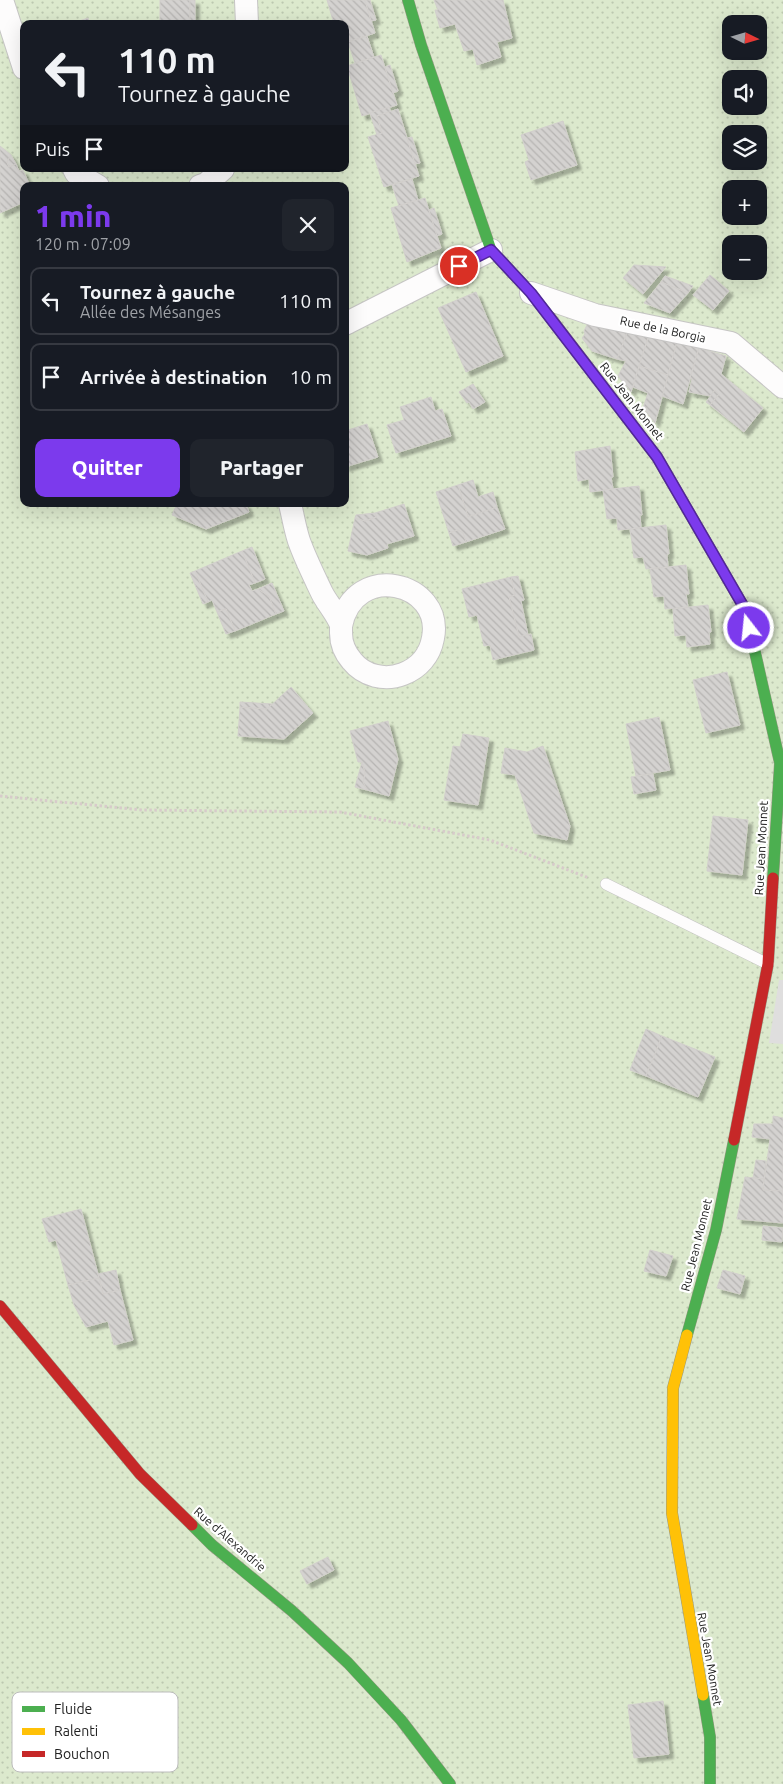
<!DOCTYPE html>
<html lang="fr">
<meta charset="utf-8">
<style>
body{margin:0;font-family:Ubuntu,sans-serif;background:#20242c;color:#f1f3f6;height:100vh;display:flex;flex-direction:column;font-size:19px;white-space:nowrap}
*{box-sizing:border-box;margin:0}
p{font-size:16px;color:#9ea1a6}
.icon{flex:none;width:28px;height:28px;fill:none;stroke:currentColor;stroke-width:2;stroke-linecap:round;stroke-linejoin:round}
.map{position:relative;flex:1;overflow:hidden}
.side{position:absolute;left:20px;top:182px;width:329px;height:325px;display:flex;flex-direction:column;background:#171b24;border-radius:10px;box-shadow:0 5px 20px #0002}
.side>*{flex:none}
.guide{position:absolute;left:20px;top:20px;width:329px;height:152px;border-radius:10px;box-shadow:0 5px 20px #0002;background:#171b24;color:#f1f3f6;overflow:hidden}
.needle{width:32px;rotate:95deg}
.tools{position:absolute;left:722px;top:15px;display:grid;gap:10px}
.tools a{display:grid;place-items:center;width:45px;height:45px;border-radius:10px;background:#171b24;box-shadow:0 5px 20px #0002;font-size:25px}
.pin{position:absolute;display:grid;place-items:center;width:42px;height:42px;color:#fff;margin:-21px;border:2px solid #fff;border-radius:50%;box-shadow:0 1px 5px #0007}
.me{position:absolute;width:55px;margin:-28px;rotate:344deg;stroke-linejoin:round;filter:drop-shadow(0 0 4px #0008)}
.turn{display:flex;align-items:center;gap:18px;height:105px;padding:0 15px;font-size:22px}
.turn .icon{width:65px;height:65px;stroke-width:2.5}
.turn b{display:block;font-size:35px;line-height:42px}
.then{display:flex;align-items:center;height:48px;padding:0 15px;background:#0003;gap:10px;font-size:19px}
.round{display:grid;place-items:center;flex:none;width:52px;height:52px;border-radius:10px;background:#20242c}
.summary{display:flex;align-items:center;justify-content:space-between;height:85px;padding:0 15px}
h1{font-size:30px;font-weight:800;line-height:38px;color:#7c3aed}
.action{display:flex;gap:10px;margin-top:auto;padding:10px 15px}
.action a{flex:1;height:58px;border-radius:10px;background:#7c3aed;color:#fff;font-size:20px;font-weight:800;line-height:58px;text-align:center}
.action a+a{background:#20242c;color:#f1f3f6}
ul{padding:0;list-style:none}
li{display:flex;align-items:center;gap:15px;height:68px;margin:0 10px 8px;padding:0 5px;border:2px solid #363941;border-radius:10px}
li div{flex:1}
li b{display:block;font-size:19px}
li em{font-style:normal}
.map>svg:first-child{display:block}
</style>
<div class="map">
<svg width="783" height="1784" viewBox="0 0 783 1784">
<defs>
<pattern id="grass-dots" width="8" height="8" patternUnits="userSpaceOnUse" patternTransform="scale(1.25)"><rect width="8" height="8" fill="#dce9cd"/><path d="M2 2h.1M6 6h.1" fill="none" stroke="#bcc8b0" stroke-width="1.8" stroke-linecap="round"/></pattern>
<pattern id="building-back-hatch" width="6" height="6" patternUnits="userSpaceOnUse" patternTransform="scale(1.25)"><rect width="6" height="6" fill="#d4d2d0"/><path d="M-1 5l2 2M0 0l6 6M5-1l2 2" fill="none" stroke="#b6b4b2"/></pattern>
<filter id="shadow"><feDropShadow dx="4.5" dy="4.5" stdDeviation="1" flood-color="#0004"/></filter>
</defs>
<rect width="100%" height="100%" fill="#efedeb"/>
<path fill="url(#grass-dots)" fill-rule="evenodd" d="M0,0H783V1784H0ZM24,24H345V169H24ZM731,24H759V51H731ZM731,79H759V106H731ZM731,134H759V161H731ZM24,186H345V504H24ZM731,189H759V216H731ZM731,244H759V271H731Z"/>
<polygon fill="#dfdede" points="779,980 783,980 783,1044 769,1043"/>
<g fill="url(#building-back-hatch)" stroke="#d2cfcc" filter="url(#shadow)">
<polygon points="160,0 190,0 190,23 195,24 160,24"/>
<rect x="190" y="0" width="5" height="23"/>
<polygon points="327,0 365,0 375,33 345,43 345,24 334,24"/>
<polygon points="365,0 370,0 376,20 371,21"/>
<polygon points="434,0 503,0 512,38 497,42 501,57 477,65 473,49 464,51 455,24 440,28 435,10 438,10"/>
<polygon points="88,18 90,24 71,24"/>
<polygon points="367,36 374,57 355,63 348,42"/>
<polygon points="381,55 397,105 362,116 347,66"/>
<polygon points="390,65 398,91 393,93 385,67"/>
<polygon points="389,107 391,112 377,116 382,133 377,135 370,113"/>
<polygon points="398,109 419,176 384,187 368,137 382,133 377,116"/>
<polygon points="563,121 577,165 531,180 525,162 529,160 521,135"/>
<polygon points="412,137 420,163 415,164 407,138"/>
<polygon points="0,146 11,155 7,162 9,167 16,164 19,171 23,170 30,186 24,186 24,202 0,213"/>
<polygon points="11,155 16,164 9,167 7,162"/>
<polygon points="412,179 418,200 399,206 392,185"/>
<polygon points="425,198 441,248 407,262 391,208"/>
<polygon points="434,208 442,234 437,236 429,210"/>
<polygon points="634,265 666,267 643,294 623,278"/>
<polygon points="710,275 729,291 713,310 693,295"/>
<polygon points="665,276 693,286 688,293 661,282"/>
<polygon points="661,282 688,293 670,313 644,303"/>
<polygon points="476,292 503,356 466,372 438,308"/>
<polygon points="588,323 628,330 617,359 592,351 582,338 585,334 584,331"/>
<polygon points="628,330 649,335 631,392 618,376 626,361 617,359"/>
<polygon points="649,335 677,342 668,375 639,366"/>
<polygon points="677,342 699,348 683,404 662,396"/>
<polygon points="699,348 726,356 721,374 763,408 744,432 710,405 719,394 715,390 710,396 689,392 692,379 690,378"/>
<polygon points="639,366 668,375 655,423 643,408 648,393 633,387"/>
<polygon points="473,384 485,402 473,409 469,402 467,403 459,392"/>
<polygon points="715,390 719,394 710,405 706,402"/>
<polygon points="431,397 435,411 442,409 451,436 396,453 387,425 404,420 400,407"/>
<polygon points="367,424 378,457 345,467 345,439 348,439 345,431"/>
<polygon points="610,446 613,477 611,477 613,489 590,492 589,479 578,481 575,452"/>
<polygon points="473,480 478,497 493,492 497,507 468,517 458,485"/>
<polygon points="458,485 468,517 497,507 505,529 466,542 463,533 458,530 449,533 436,492"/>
<polygon points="639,486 642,515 640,515 641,528 618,530 617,518 607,519 603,490"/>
<polygon points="177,504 246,504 249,512 206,529 172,515"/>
<polygon points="404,504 414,536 387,544 388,548 367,555 348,551 355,518 365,521 376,517 375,513"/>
<polygon points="375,513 376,517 365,521 355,518 356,515"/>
<polygon points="666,525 669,554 667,554 668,567 646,569 643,557 634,558 630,529"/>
<polygon points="458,530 463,533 466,542 453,546 449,533"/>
<polygon points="252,547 265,579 255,583 242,551"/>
<polygon points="242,551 255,583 249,585 252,591 258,589 269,596 276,614 235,631 226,609 217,612 212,600 208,602 195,571"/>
<polygon points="686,565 689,594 686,594 688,607 665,609 664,596 654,597 650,569"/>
<polygon points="195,571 208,602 203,604 190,573"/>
<polygon points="518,576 524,600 521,601 528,635 519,637 509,597 515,595 511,577"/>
<polygon points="511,577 515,595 509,597 519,637 531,634 534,650 493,660 490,645 484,646 477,615 469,617 462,589"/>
<polygon points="272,583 284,611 276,614 269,596 258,589"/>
<polygon points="708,605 711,632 709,632 710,644 687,647 686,635 675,636 673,609"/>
<polygon points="226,609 235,631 226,634 217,612"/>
<polygon points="727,672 740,725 706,733 693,680"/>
<polygon points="291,687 313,713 284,739 238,736 240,707 267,709"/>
<polygon points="240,702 272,704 267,709 240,707"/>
<polygon points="659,717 670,770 636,776 626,724"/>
<polygon points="388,721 398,759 389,796 367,790 363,782 365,773 362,762 358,762 350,731"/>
<polygon points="463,734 489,738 478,805 444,800 453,746 460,747"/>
<polygon points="543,746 570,826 567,840 534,833 515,775 501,773 505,748 527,752"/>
<polygon points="362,762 365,773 363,782 367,790 355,787"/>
<polygon points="653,774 656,790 634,794 631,777"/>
<polygon points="713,816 748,820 742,875 707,871"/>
<polygon points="646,1029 662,1036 646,1076 630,1070"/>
<polygon points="662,1036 715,1057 698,1097 646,1076"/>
<polygon points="773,1116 783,1118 783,1191 763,1190 770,1139 752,1137 754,1124 773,1124"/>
<polygon points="756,1160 766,1161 764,1179 753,1178"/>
<polygon points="745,1177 764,1179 763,1190 783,1191 783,1223 737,1219"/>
<polygon points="81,1209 99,1278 68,1285 56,1240 49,1242 42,1219"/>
<polygon points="763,1226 783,1228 782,1242 762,1240"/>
<polygon points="650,1250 673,1256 666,1276 644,1271"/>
<polygon points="116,1270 120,1290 103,1294 98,1274"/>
<polygon points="723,1270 745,1276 740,1294 717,1288"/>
<polygon points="99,1278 103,1294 120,1290 133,1340 114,1345 108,1321 86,1327 74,1305 68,1285"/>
<polygon points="328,1557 334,1570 307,1584 300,1571"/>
<polygon points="663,1701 669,1754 634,1758 628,1705"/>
</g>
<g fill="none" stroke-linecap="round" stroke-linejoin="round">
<g stroke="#c6c5c4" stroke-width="12">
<polyline id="lane" points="606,884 768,964"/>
</g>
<g stroke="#c6c5c4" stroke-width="24">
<g id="street">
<polyline points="2,0 24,68"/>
<polyline points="246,0 247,24"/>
<polyline points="74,169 76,173 98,186"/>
<polyline points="200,186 206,184 223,169"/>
<polyline points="531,293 595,315 731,343 783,387"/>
<polyline points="345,324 491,250"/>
<path d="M290,504C293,516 295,529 299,541C305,558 314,576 322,593C327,603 337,614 341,625C341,627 341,631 341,633C341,643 345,653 352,661C364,676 385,681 403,674C419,668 430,655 433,638C444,582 354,560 341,626"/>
</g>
</g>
<g stroke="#979884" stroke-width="12">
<g id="fast">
<polyline points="408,0 421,45 491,250 531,293 549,316"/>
<polyline points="750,630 780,763 773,878"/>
<polyline points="687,1335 716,1230 734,1140"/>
<polyline points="192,1525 212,1545 292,1611 348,1663 401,1720 450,1784"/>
<polyline points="703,1695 710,1737 710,1784"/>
</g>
</g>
<g stroke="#979884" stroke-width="12">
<g id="slow">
<polyline points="549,316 657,457 745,609 750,630"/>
<polyline points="687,1335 673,1388 672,1513 703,1695"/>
</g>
</g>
<g stroke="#979884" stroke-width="12">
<g id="jam">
<polyline points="734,1140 768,964 773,878"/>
<polyline points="0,1306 140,1474 192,1525"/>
</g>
</g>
<polyline stroke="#d7cbca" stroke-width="3" stroke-dasharray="2.5 2.5" stroke-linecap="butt" points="0,796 142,810 340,812 490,840 589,878"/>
<use href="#lane" stroke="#fdfcfc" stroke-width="11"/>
<use href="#street" stroke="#fdfcfc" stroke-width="22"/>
<use href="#fast" stroke="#4caf50" stroke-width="11"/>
<use href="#slow" stroke="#ffc107" stroke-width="11"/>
<use href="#jam" stroke="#c62828" stroke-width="11"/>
</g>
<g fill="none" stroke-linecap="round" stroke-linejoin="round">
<g stroke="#51269a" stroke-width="12">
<polyline id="route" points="459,266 491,250 531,293 657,457 745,609 749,628"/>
</g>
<use href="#route" stroke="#7c3aed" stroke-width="9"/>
</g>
<g text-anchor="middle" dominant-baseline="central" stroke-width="4.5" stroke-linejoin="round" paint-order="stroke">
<g font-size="12" fill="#212121" stroke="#fff">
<text transform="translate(663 329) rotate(12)">Rue de la Borgia</text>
<text transform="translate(632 401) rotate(52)">Rue Jean Monnet</text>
<text transform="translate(761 848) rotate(-87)">Rue Jean Monnet</text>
<text transform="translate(696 1245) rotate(-76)">Rue Jean Monnet</text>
<text transform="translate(230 1539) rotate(41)">Rue d’Alexandrie</text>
<text transform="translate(710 1659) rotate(80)">Rue Jean Monnet</text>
</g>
</g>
<rect x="12" y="1692" width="166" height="80" rx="8" fill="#fff" stroke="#bcbcbc" stroke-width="1"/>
<rect x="22" y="1706" width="23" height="6" fill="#4caf50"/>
<rect x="22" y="1728" width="23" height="7" fill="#ffc107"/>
<rect x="22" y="1751" width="23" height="6" fill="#c62828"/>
<g font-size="14" fill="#212121">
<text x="54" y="1714">Fluide</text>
<text x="54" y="1736">Ralenti</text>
<text x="54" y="1759">Bouchon</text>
</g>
</svg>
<div class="tools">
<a><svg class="needle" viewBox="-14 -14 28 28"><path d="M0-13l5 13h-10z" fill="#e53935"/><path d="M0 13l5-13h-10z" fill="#9ea1a6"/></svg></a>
<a><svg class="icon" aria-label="sound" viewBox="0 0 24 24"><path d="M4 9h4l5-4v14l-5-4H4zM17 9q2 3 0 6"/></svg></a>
<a><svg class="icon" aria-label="layers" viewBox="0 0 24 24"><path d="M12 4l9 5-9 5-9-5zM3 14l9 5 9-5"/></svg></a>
<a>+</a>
<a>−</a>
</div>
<div class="pin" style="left:459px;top:266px;background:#d93025"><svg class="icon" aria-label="arrive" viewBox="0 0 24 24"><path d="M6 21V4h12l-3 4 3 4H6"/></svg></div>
<svg class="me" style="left:749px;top:628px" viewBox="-20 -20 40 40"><circle r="17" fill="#7c3aed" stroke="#fff" stroke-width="3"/><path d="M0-11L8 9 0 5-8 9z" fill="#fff"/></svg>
<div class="guide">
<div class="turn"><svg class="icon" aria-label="left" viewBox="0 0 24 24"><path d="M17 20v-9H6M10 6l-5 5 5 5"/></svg><div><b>110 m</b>Tournez à gauche</div></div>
<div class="then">Puis<svg class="icon" aria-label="arrive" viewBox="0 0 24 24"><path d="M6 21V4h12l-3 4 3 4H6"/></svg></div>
</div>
<section class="side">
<div class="summary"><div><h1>1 min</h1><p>120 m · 07:09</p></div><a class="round"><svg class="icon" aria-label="close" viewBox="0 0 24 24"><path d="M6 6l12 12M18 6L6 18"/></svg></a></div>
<ul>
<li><svg class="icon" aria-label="left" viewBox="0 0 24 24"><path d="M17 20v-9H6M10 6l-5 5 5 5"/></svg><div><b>Tournez à gauche</b><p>Allée des Mésanges</p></div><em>110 m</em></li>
<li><svg class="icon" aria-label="arrive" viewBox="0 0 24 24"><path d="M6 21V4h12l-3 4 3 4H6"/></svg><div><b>Arrivée à destination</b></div><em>10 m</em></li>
</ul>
<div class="action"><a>Quitter</a><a>Partager</a></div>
</section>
</div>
